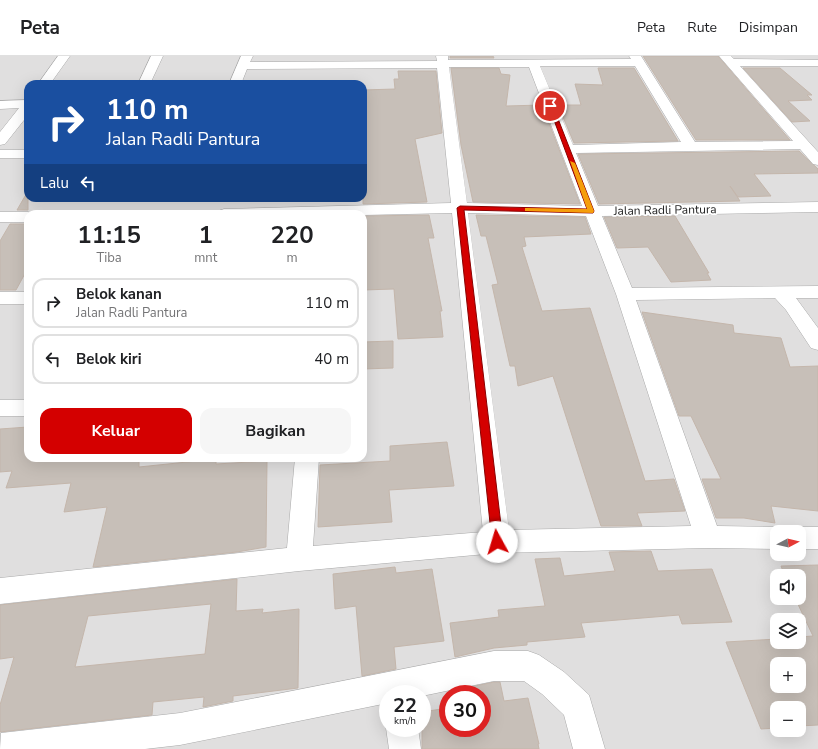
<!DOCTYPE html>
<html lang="id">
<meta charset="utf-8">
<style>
body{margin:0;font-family:"Nunito Sans",sans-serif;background:#f6f6f6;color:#202124;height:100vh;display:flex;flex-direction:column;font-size:15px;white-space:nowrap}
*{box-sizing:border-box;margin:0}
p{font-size:13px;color:#757577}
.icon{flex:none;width:22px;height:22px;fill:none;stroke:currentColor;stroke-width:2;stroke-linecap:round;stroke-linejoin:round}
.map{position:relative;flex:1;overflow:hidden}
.panel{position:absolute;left:24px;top:154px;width:343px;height:252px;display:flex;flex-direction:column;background:#fff;border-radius:12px;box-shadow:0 4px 16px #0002}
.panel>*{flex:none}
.hud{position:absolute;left:24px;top:24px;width:343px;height:122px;border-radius:12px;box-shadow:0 4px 16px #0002;background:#1a4fa0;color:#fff;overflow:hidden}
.needle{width:26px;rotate:83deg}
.tools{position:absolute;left:770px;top:469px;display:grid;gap:8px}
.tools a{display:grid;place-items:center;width:36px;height:36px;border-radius:8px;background:#fff;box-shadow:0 4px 16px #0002;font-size:20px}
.speed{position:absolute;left:379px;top:629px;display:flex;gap:8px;font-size:20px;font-weight:700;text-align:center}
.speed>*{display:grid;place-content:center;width:52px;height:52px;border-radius:50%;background:#fff;box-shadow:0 4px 16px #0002;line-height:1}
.speed small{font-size:10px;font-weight:400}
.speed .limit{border:6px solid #d22;background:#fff;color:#111}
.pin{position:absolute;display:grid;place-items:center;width:34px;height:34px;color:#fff;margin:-17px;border:2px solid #fff;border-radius:50%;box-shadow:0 1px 4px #0007}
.me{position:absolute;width:44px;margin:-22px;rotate:354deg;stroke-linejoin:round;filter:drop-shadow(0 0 3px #0008)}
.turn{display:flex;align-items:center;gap:14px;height:84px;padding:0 16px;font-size:18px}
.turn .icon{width:52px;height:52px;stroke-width:2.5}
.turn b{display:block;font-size:28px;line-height:34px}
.then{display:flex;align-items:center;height:38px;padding:0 16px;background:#0003;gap:8px;font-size:15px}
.eta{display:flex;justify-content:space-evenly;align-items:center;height:68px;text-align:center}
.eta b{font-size:24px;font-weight:700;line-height:28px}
.primary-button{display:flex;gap:8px;margin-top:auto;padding:8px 16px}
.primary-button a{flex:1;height:46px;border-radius:12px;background:#d40000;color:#fff;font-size:16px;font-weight:700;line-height:46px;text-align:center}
.primary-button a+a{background:#f6f6f6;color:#202124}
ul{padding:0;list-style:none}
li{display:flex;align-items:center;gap:12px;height:50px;margin:0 8px 6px;padding:0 8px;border:2px solid #e0e0e0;border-radius:12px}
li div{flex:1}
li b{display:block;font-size:15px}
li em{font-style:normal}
header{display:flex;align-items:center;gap:24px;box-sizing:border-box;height:56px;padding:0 20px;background:#fff;border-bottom:1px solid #e0e0e0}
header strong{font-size:19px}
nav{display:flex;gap:22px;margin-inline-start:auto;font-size:14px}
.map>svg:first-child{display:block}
</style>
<header>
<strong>Peta</strong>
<nav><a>Peta</a><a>Rute</a><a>Disimpan</a></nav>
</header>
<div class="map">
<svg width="818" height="693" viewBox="0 0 818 693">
<rect width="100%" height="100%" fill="#f2efe9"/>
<path fill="#e0dfdf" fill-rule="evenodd" d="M0,0H818V693H0ZM28,28H363V142H28ZM28,158H363V402H28ZM777,476H799V498H777ZM777,520H799V542H777ZM777,564H799V586H777ZM777,608H799V630H777ZM388,638H422V672H388ZM448,638H482V672H448ZM777,652H799V674H777Z"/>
<g fill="#c7bfb8" stroke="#c4b6ab" fill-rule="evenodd">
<polygon points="450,0 493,0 494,2 450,2"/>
<polygon points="643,0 718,0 790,84 696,84"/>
<polygon points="451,12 499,12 501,18 510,19 506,50 542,49 580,148 473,146 461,89"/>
<polygon points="598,12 634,12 678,85 574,87 558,49 581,49 575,28 603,29"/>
<polygon points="743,12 780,12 812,39 807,39 812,44 788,45 810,65 792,66"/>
<polygon points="398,15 436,15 442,77 415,83 427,146 363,148 363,34 395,33 394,23 399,23"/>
<polygon points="799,95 818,113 818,117 754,118 771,140 738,141 730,130 740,145 599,148 578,98"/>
<polygon points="28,135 28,154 17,154"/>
<polygon points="429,159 434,182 428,182 442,255 440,255 443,281 398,283 394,233 363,234 363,160"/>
<polygon points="476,159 585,161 591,178 524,181 526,190 522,191 542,255 590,252 645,425 674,423 685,455 637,457 642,470 601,470 553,320 518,330 515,310 510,310 492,229 498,228 486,180 481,180"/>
<polygon points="675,160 709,217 707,217 711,224 671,226 648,191 617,192 604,161"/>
<polygon points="10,168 28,168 28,212 16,234 0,234 0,185"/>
<polygon points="642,256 733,269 734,277 781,282 790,311 818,310 818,455 771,450 775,467 744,462 716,462 702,423 721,423 691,360 679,360"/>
<polygon points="393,285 393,312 363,313 363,286"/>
<polygon points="28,371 28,402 139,402 139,411 216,403 216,408 267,405 266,491 237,496 93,511 107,451 64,456 71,427 6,432 12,415 0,416 0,373"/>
<polygon points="447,386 454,430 389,434 392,466 318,471 320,409 390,405 390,390"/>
<polygon points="651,495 658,515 712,513 732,566 682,568 679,559 581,567 585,581 527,586 527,589 494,592 455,601 450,567 499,561 498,554 545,550 535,503 560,502 564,520 615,515 609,496"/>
<path d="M818,509V669L799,670V652H777V672L761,673L726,586L777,583V586H799V581L813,580L795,542H799V520H785L781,510ZM777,608H799V630H777Z"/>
<polygon points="395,511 396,517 432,513 444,585 394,591 396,613 362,620 356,550 335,553 333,518"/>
<path d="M237,523L236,555L263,553L262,557L299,553L298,632L233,640V645L203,651L204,641L153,646L152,659L0,676V649L14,601L0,603V549ZM211,548L205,598L75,611L88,560Z"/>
<polygon points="494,626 500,626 504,645 528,642 539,688 538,688 539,693 422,693 422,656 448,652 448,672 482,672 482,638 462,638 461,633"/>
</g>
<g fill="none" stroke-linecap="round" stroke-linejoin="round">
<g stroke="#a9a9a9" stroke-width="1">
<g id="minor">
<polygon points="58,0 70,0 50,28 38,28"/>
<polygon points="151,0 163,0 150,28 138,28"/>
<path d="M241,0H253L250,6L437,5L436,0H448V4L631,3L629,0H641L695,86L793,85L719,0H731L734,3L818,4V10H740L818,96V109L813,108L800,93L576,97L598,150L818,146V156L602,160L632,232L818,230V242H796L818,272V294L811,292L786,254L775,242L636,244L717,470L777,471L786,474L787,476H777V493L708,492L497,497L299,515L0,548V522L287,492L295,402H319L313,490L483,476L452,157L363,159L216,158L218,155L224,153L451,147L437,12L247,13L241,28H229ZM540,10H635L681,86L573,89ZM449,11H529L582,150L467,147ZM468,157L586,160L616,238L691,470L509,474Z"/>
<polygon points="28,44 28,59 5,88 0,89 0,76 19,52 0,53 0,45"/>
<rect x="0" y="94" width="28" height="8"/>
<polygon points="0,156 28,156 34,158 28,158 28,166 0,166"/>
<rect x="0" y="236" width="28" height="12"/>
<rect x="0" y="344" width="28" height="16"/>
<polygon points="799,471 818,471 818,493 799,493 799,476 789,476"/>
<polygon points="494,595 528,595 539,599 564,616 589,639 605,693 573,693 564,659 542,638 524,625 494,625 422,640 422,638 388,638 388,647 180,689 145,693 0,693 1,677 180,657"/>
<polygon points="388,667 388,672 418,672 421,693 389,693 386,672"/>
</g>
</g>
<use href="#minor" fill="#fff" fill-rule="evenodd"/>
</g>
<polygon fill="#d40000" stroke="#8a0000" points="548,48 553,50 594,155 593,157 464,154 503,486 501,489 493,489 492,486 457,152 460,150 587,153"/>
<polygon fill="#f59e0b" points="570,105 575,107 594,155 593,157 525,155 525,152 527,152 587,153"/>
<g text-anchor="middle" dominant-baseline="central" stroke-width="3.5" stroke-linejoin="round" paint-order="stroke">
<g font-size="12" fill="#222" stroke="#fff">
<text transform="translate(665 154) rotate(-1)">Jalan Radli Pantura</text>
</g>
</g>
</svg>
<div class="tools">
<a><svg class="needle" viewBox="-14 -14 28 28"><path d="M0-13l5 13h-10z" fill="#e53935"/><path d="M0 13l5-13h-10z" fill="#757577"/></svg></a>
<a><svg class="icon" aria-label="sound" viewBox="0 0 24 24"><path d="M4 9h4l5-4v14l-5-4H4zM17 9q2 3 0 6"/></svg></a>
<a><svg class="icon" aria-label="layers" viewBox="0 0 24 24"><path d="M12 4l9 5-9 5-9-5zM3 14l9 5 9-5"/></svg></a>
<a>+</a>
<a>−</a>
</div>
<div class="speed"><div>22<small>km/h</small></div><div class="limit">30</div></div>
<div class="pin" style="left:550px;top:50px;background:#d93025"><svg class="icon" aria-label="arrive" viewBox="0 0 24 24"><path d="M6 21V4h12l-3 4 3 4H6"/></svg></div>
<svg class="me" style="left:497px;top:486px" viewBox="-20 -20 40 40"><circle r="19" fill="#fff"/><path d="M0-13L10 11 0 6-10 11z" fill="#d40000"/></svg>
<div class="hud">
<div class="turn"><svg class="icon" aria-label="right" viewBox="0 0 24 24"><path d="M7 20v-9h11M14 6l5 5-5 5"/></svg><div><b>110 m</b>Jalan Radli Pantura</div></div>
<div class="then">Lalu<svg class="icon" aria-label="left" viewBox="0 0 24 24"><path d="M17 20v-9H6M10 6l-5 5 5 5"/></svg></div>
</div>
<section class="panel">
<div class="eta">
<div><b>11:15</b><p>Tiba</p></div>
<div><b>1</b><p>mnt</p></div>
<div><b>220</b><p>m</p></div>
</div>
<ul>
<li><svg class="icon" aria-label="right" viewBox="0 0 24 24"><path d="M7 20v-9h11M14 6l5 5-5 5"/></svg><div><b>Belok kanan</b><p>Jalan Radli Pantura</p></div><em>110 m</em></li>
<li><svg class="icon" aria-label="left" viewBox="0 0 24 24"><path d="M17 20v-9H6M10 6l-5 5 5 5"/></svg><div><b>Belok kiri</b></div><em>40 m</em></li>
</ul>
<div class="primary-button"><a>Keluar</a><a>Bagikan</a></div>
</section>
</div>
